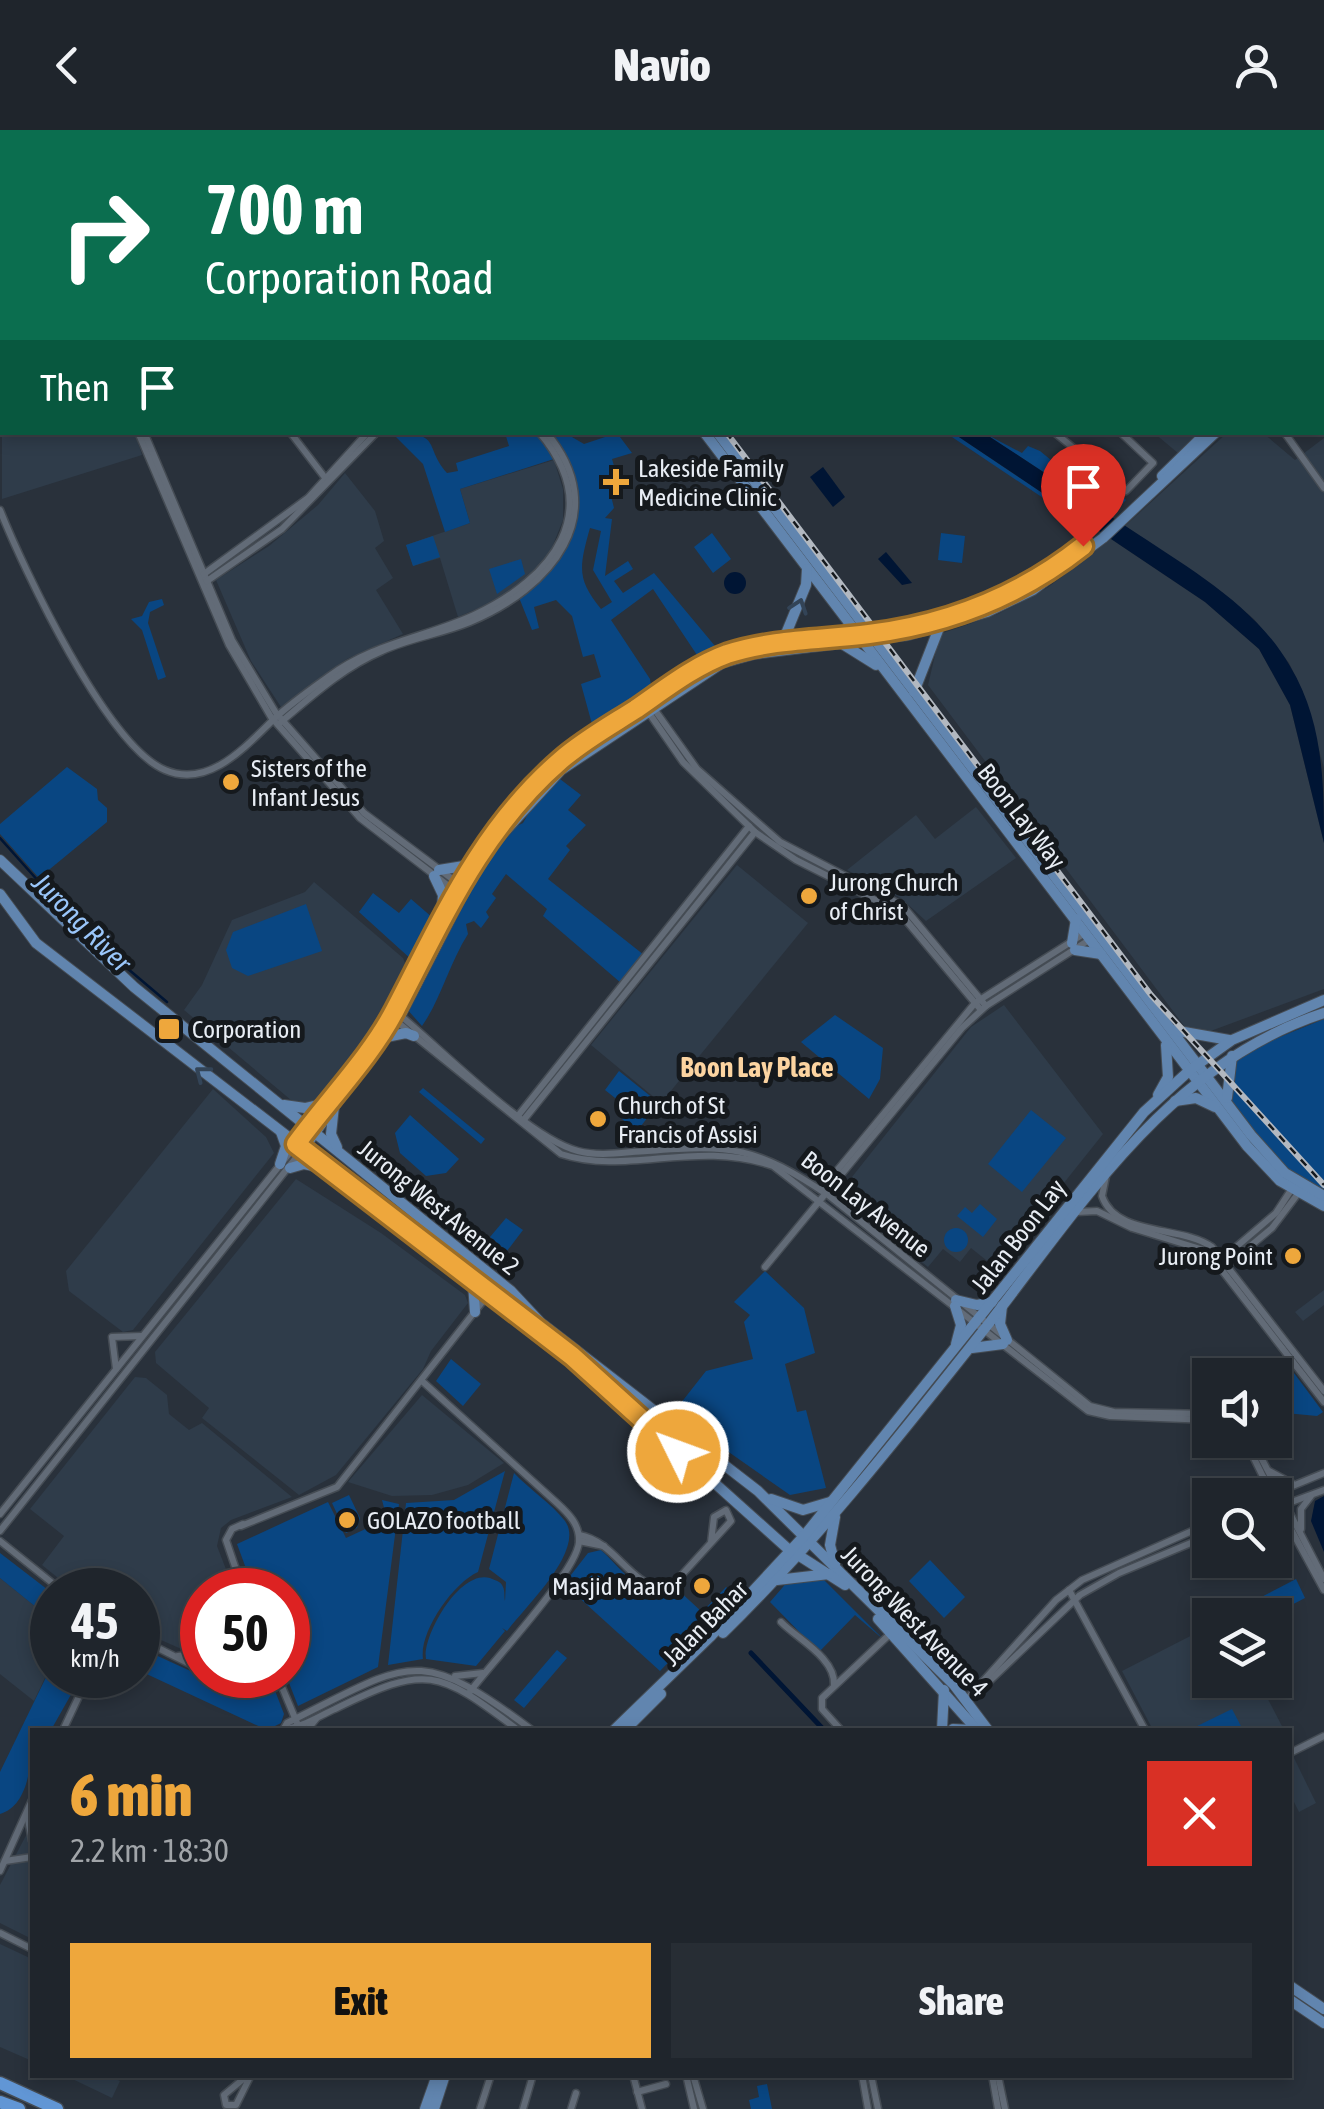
<!DOCTYPE html>
<meta charset="utf-8">
<style>
body{margin:0;font-family:"Asap Condensed",sans-serif;background:#272d34;color:#f1f3f6;height:100vh;display:flex;flex-direction:column;font-size:38px;white-space:nowrap}
*{box-sizing:border-box;margin:0}
p{font-size:32px;color:#a1a5a9}
.icon{flex:none;width:55px;height:55px;fill:none;stroke:currentColor;stroke-width:2;stroke-linecap:round;stroke-linejoin:round}
.map{position:relative;flex:1;overflow:hidden}
.details{position:absolute;left:30px;top:1598px;width:1262px;height:350px;display:flex;flex-direction:column;background:#1f252c;border-radius:0px;box-shadow:0 5px 15px #0003,0 0 0 2px #3c4248}
.details>*{flex:none}
.top-card{position:absolute;left:0px;top:0px;width:1325px;height:305px;box-shadow:0 5px 15px #0003,0 0 0 2px #3c4248;background:#0b6e4f;color:#fff;overflow:hidden}
.buttons{position:absolute;left:1192px;top:1228px;display:grid;gap:20px}
.buttons a{display:grid;place-items:center;width:100px;height:100px;border-radius:0px;background:#1f252c;box-shadow:0 5px 15px #0003,0 0 0 2px #3c4248;font-size:50px}
.speed{position:absolute;left:30px;top:1438px;display:flex;gap:20px;font-size:50px;font-weight:700;text-align:center}
.speed>*{display:grid;place-content:center;width:130px;height:130px;border-radius:50%;background:#1f252c;box-shadow:0 5px 15px #0003,0 0 0 2px #3c4248;line-height:1}
.speed small{font-size:25px;font-weight:400}
.speed .limit{border:15px solid #d22;background:#fff;color:#111}
.pin{position:absolute;display:grid;place-items:center;width:85px;height:85px;color:#fff;margin:-102px -42px;border-radius:50% 50% 50% 0;rotate:-45deg;box-shadow:0 0 10px #0007}
.pin .icon{rotate:45deg}
.me{position:absolute;width:110px;margin:-55px;rotate:312deg;stroke-linejoin:round;filter:drop-shadow(0 0 8px #0008)}
.turn{display:flex;align-items:center;gap:35px;height:210px;padding:0 40px;font-size:45px}
.turn .icon{width:130px;height:130px;stroke-width:2.5}
.turn b{display:block;font-size:70px;line-height:85px}
.then{display:flex;align-items:center;height:95px;padding:0 40px;background:#0003;gap:20px;font-size:38px}
.round{display:grid;place-items:center;flex:none;width:105px;height:105px;border-radius:0px;background:#272d34}
.headline{display:flex;align-items:center;justify-content:space-between;height:170px;padding:0 40px}
h1{font-size:60px;font-weight:800;line-height:75px;color:#eea73c}
.primary-button{display:flex;gap:20px;margin-top:auto;padding:20px 40px}
.primary-button a{flex:1;height:115px;border-radius:0px;background:#eea73c;color:#111;font-size:40px;font-weight:800;line-height:115px;text-align:center}
.primary-button a+a{background:#272d34;color:#f1f3f6}
header{display:flex;justify-content:space-between;align-items:center;height:130px;padding:0 40px;background:#1f252c;font-size:45px;font-weight:800}
.map>svg:first-child{display:block}
</style>
<header><svg class="icon" aria-label="back" viewBox="0 0 24 24"><path d="M15 5l-7 7 7 7"/></svg>Navio<svg class="icon" aria-label="person" viewBox="0 0 24 24"><circle cx="12" cy="8" r="4"/><path d="M4 21q1-7 8-7t8 7"/></svg></header>
<div class="map">
<svg width="1324" height="1979" viewBox="0 0 1324 1979">
<rect width="100%" height="100%" fill="#29313b"/>
<g fill="#2f3c4a">
<polygon points="120,0 278,0 279,2 120,2"/>
<polygon points="2,256 2,302 135,303 142,325 2,369"/>
<polygon points="1154,303 1201,303 1178,323"/>
<polygon points="1227,303 1263,303 1295,330 1324,308 1324,638 1302,560 1289,533 1254,489 1213,455 1125,396"/>
<polygon points="554,330 563,359 563,390 551,420 534,443 495,471 458,487 440,428 413,436 406,415 470,393 460,359"/>
<polygon points="345,343 375,381 384,411 375,418 393,448 376,460 403,504 347,529 281,577 251,531 216,450 269,416 318,375"/>
<polygon points="1111,409 1205,472 1259,519 1290,575 1324,713 1324,859 1208,902 1185,897 928,555 940,504 998,484 1047,458"/>
<polygon points="976,677 1016,728 926,791 901,768 847,740 916,685 935,709"/>
<polygon points="737,735 808,793 661,973 591,915"/>
<polygon points="314,752 403,828 407,838 384,883 310,986 184,880 202,855 232,790 305,762"/>
<polygon points="1004,875 1103,1004 996,1138 971,1118 960,1132 943,1119 928,1137 846,1072 844,1057 971,897"/>
<polygon points="213,959 266,1007 274,1023 133,1200 123,1202 69,1161 66,1141"/>
<polygon points="296,1049 381,1103 465,1165 468,1173 431,1221 423,1239 336,1345 299,1365 202,1288 209,1278 156,1233 155,1222"/>
<polygon points="1324,1160 1324,1175 1303,1191 1295,1182"/>
<polygon points="135,1247 146,1248 167,1265 169,1284 189,1300 202,1293 292,1367 231,1390 221,1398 217,1416 234,1460 202,1460 202,1515 186,1521 138,1500 138,1460 73,1460 42,1435 64,1406 30,1379"/>
<polygon points="422,1265 504,1333 468,1355 432,1365 392,1366 348,1352"/>
<polygon points="0,1448 52,1490 52,1533 34,1571 0,1544"/>
<polygon points="1210,1496 1210,1550 1258,1550 1284,1600 1153,1600 1122,1541"/>
<polygon points="1294,1628 1316,1673 1299,1682 1290,1664 1290,1630"/>
<polygon points="32,1694 32,1809 0,1793 0,1755"/>
<polygon points="0,1814 32,1829 32,1931 0,1917"/>
<polygon points="64,1945 107,1945 120,1951 112,1968"/>
</g>
<g fill="#094682" fill-rule="evenodd">
<path d="M392,303C444,303 423,316 447,343L458,341L456,333L509,316L505,303H537L557,328L460,359L470,393L445,402L423,334Z"/>
<path d="M546,303H565L584,314L617,303L632,323L612,329L614,336L607,350L614,378L605,388L612,389L605,446L628,431L633,439L614,451L623,463L654,443L720,522L699,528L653,459L611,490L650,549L653,568L595,605L581,554L601,547L594,524L583,527L572,486L556,470L534,477L539,498L532,500L518,465L570,404L571,343ZM590,398L601,401L593,440L612,472L601,479C578,450 578,440 590,398Z"/>
<polygon points="946,303 953,303 1096,399 1094,402"/>
<polygon points="984,303 1022,323 1028,316 1040,321 1108,377 1120,364 1126,370 1110,386"/>
<polygon points="712,403 731,429 713,443 694,417"/>
<polygon points="941,403 965,406 962,433 938,430"/>
<polygon points="433,406 440,427 413,436 406,415"/>
<polygon points="521,429 525,444 497,464 489,439"/>
<polygon points="162,469 164,475 150,482 148,493 166,547 158,550 142,500 131,489 142,486 149,472"/>
<polygon points="67,637 97,659 98,670 107,678 107,692 39,748 0,704 0,694"/>
<path d="M556,646L581,665L568,680L586,695L566,716L570,720L548,749L644,825L621,853L543,786L547,779L506,744L492,764L496,768L486,782L489,787L481,798L474,791L466,794L468,804C449,834 441,869 422,896L406,878L470,751L503,703L523,693L540,663Z"/>
<polygon points="373,763 399,783 411,769 433,788 412,830 359,782"/>
<polygon points="306,774 322,821 248,846 232,838 226,820 233,802"/>
<polygon points="835,885 883,918 880,949 869,969 801,912"/>
<polygon points="1324,889 1324,1065 1303,1056 1228,974 1226,959 1238,924"/>
<polygon points="619,941 659,973 637,1001 622,989 629,979 605,960"/>
<polygon points="423,958 485,1009 481,1014 419,962"/>
<polygon points="1031,980 1066,1008 1022,1062 988,1034"/>
<polygon points="410,985 459,1029 446,1043 426,1046 400,1023 395,1003"/>
<polygon points="980,1074 997,1089 983,1107 957,1086 965,1077 972,1083"/>
<polygon points="506,1088 523,1100 507,1121 490,1107"/>
<circle cx="956" cy="1110" r="12"/>
<polygon points="765,1141 804,1178 815,1223 785,1234 797,1282 806,1280 826,1358 790,1365 673,1283 706,1241 753,1229 744,1192 750,1185 734,1172"/>
<polygon points="1282,1227 1323,1282 1317,1286 1275,1282 1275,1232"/>
<polygon points="451,1229 481,1254 463,1276 436,1251"/>
<path d="M505,1341L478,1442C453,1453 419,1502 423,1529L388,1535L406,1373L454,1370Z"/>
<path d="M514,1343C529,1359 552,1374 565,1391C586,1420 525,1477 507,1501L502,1498L505,1501L476,1536L426,1529C422,1507 459,1439 490,1448C494,1450 501,1451 503,1457C505,1461 504,1466 505,1471L506,1452L489,1439Z"/>
<polygon points="349,1365 360,1388 357,1398 346,1403 332,1373"/>
<polygon points="382,1370 399,1374 378,1537 298,1576 286,1545 288,1460 254,1460 237,1414 328,1372 346,1408 387,1389"/>
<path d="M601,1420C621,1438 648,1478 677,1459L702,1482L726,1457L734,1464L660,1541L564,1454L588,1423Z"/>
<polygon points="0,1423 52,1463 52,1490 0,1448"/>
<polygon points="930,1430 965,1467 944,1488 909,1451"/>
<polygon points="795,1443 818,1444 884,1510 855,1485 819,1522 770,1472"/>
<polygon points="1296,1449 1305,1468 1272,1485 1227,1485"/>
<polygon points="138,1517 208,1549 213,1545 269,1545 284,1584 281,1593 267,1600 138,1540"/>
<polygon points="557,1520 567,1528 524,1578 514,1570"/>
<path d="M52,1535V1545H82L51,1600H32C32,1626 31,1675 0,1684V1642Z"/>
<polygon points="1232,1579 1243,1600 1189,1600"/>
<polygon points="767,1954 772,1979 751,1979 749,1970 759,1967 757,1956"/>
</g>
<g fill="#001534">
<polygon points="631,0 791,0 790,2"/>
<path d="M953,303H984C1033,335 1081,367 1130,399C1187,437 1255,475 1290,536C1323,591 1324,651 1324,713L1290,575L1259,519L1205,472Z"/>
<polygon points="823,337 845,367 833,377 810,347"/>
<polygon points="886,422 912,453 902,455 878,429"/>
<circle cx="735" cy="453" r="11"/>
<polygon points="1324,1366 1324,1422 1311,1391 1315,1371"/>
</g>
<g fill="none" stroke-linecap="round" stroke-linejoin="round">
<polyline stroke="#001534" stroke-width="2.5" points="0,708 81,799 167,872"/>
<polyline stroke="#001534" stroke-width="5" points="751,1523 824,1600"/>
<g stroke="#454c54" stroke-width="9">
<g id="minor">
<polyline points="416,0 416,2"/>
<polyline points="1042,0 1045,2"/>
<polyline points="1305,0 1306,2"/>
<polyline points="111,2 111,0"/>
<polyline points="115,2 115,0"/>
<polyline points="850,2 851,0"/>
<polyline points="859,2 859,0"/>
<polyline points="1151,2 1153,0"/>
<polyline points="1160,2 1162,0"/>
<polyline points="138,302 229,515 271,587 360,688 455,761"/>
<polyline points="144,302 232,510 276,583 364,683 463,757"/>
<polyline points="290,302 326,349"/>
<polyline points="1054,302 1126,361 1153,333 1120,302"/>
<polyline points="1284,302 1324,358"/>
<path d="M0,380C24,440 107,616 165,640C209,659 246,616 274,589C290,574 310,560 328,547C373,513 424,508 474,485C553,448 606,381 539,302"/>
<polyline points="204,444 308,368 368,302"/>
<polyline points="207,451 282,399 377,302"/>
<polyline points="652,576 697,639 780,712 903,776 986,876"/>
<polyline points="649,583 683,632 755,702 796,730 899,782 981,880"/>
<path d="M281,592C312,566 344,537 382,521C410,508 441,504 470,492C550,459 615,384 546,302"/>
<path d="M401,886C442,920 530,1009 578,1021C600,1027 625,1022 647,1021C732,1014 756,1017 828,1065L1090,1276L1114,1282L1210,1284"/>
<path d="M396,891L561,1024C628,1046 695,1009 773,1036L1088,1281L1110,1286L1210,1290"/>
<polyline points="517,987 749,696"/>
<polyline points="522,992 755,702"/>
<path d="M1106,1046L1102,1066C1116,1107 1181,1095 1212,1117L1324,1261"/>
<polyline points="821,1060 975,873 1085,803"/>
<polyline points="1077,1082 1097,1081 1132,1098 1207,1121 1324,1272"/>
<polyline points="1222,1129 1276,1083 1293,1057"/>
<polyline points="765,1137 962,898 986,876 1089,810"/>
<polyline points="1225,1137 1272,1098 1300,1061"/>
<polyline points="116,1239 112,1207 142,1206"/>
<path d="M422,1251L557,1373C569,1384 580,1395 579,1412C577,1442 490,1534 469,1563"/>
<polyline points="1245,1310 1272,1365"/>
<polyline points="1252,1310 1324,1449"/>
<polyline points="1269,1341 1293,1354"/>
<polyline points="1278,1362 1324,1343"/>
<polyline points="1259,1365 1263,1347"/>
<polyline points="1275,1370 1324,1460"/>
<polyline points="1286,1374 1324,1360"/>
<polyline points="0,1384 296,1015"/>
<polyline points="243,1394 232,1399 226,1410 243,1460"/>
<polyline points="241,1396 337,1357 498,1152"/>
<polyline points="1301,1399 1301,1379 1311,1366"/>
<polyline points="0,1401 302,1020"/>
<path d="M579,1405C614,1411 628,1452 662,1459L678,1449L731,1391L726,1380L714,1387L711,1412"/>
<polyline points="0,1411 61,1460"/>
<polyline points="579,1411 604,1416"/>
<polyline points="1069,1460 1145,1600"/>
<path d="M781,1492C796,1508 836,1528 834,1555"/>
<polyline points="138,1508 202,1540"/>
<polyline points="178,1526 202,1523"/>
<polyline points="277,1545 300,1600"/>
<polyline points="455,1546 483,1543"/>
<polyline points="978,1562 1080,1465 1119,1443 1210,1405"/>
<polyline points="966,1570 1056,1470 1082,1450 1210,1393"/>
<path d="M284,1599C301,1598 319,1586 335,1579C427,1534 437,1539 518,1600"/>
<polyline points="63,1600 89,1545"/>
<path d="M283,1600L287,1593C410,1532 416,1513 532,1600"/>
<polyline points="307,1600 316,1589"/>
<polyline points="841,1600 822,1579 822,1568 890,1504"/>
<polyline points="1290,1623 1324,1606"/>
<polyline points="27,1684 32,1711"/>
<polyline points="5,1731 32,1727"/>
<polyline points="0,1741 32,1670"/>
<polyline points="0,1803 32,1819"/>
<polyline points="248,1945 224,1965 226,1975 236,1975 251,1945"/>
<polyline points="633,1945 642,1979"/>
<polyline points="686,1945 694,1979"/>
<polyline points="693,1945 703,1979"/>
<polyline points="862,1945 868,1979"/>
<polyline points="871,1945 878,1979"/>
<polyline points="992,1945 998,1979"/>
<polyline points="998,1945 1005,1979"/>
<polyline points="637,1962 666,1954"/>
<polyline points="480,1979 491,1945"/>
<polyline points="523,1979 533,1945"/>
<polyline points="571,1979 576,1963"/>
</g>
</g>
<g stroke="#454c54" stroke-width="12">
<g id="major">
<polyline points="532,0 533,2"/>
<polyline points="543,0 544,2"/>
<polyline points="1322,147 1324,145"/>
<polyline points="1322,157 1324,155"/>
<polyline points="704,302 1247,1016 1280,1051 1324,1076"/>
<polyline points="717,302 1251,1005 1285,1043 1324,1066"/>
<polyline points="1162,346 1207,302"/>
<polyline points="1022,458 1067,429"/>
<polyline points="783,511 806,455 807,439"/>
<polyline points="844,515 876,535"/>
<polyline points="746,519 890,501 979,478"/>
<polyline points="914,562 939,498"/>
<polyline points="544,646 660,563"/>
<polyline points="503,690 528,661"/>
<polyline points="0,730 134,857 511,1161 541,1193 758,1361 954,1555 988,1600"/>
<polyline points="439,740 470,735"/>
<polyline points="434,746 443,765 442,780"/>
<polyline points="0,764 36,813 573,1226 787,1418 845,1455"/>
<polyline points="1072,813 1076,789"/>
<polyline points="1075,820 1101,824"/>
<polyline points="1173,900 1229,910"/>
<polyline points="386,907 406,903 414,906"/>
<polyline points="354,937 394,882 457,757"/>
<polyline points="1158,965 1168,947 1166,915"/>
<polyline points="1227,968 1232,926"/>
<polyline points="1175,971 1196,968 1215,977"/>
<polyline points="284,975 305,978 326,973"/>
<polyline points="334,976 331,1004 337,1017"/>
<polyline points="296,1014 329,971"/>
<polyline points="303,1019 400,886 483,725 561,640 722,533 754,524 908,505 987,482 1033,460 1103,408 1216,302"/>
<polyline points="280,1034 286,1016 281,1002"/>
<polyline points="290,1038 304,1034 323,1038"/>
<polyline points="473,1153 475,1182"/>
<polyline points="956,1170 977,1175 992,1172"/>
<polyline points="955,1176 961,1195 956,1214"/>
<polyline points="1002,1176 1000,1194 1007,1210"/>
<polyline points="972,1218 1003,1214"/>
<polyline points="771,1369 803,1380 830,1372"/>
<polyline points="835,1387 830,1415 835,1434"/>
<polyline points="777,1450 829,1444"/>
<polyline points="878,1489 977,1600"/>
<path d="M723,1503C821,1407 905,1299 990,1192C1084,1071 1171,933 1324,883"/>
<polyline points="955,1555 978,1555"/>
<polyline points="953,1599 973,1600"/>
<polyline points="614,1600 710,1507 804,1406 1144,982 1190,940 1232,910 1324,870"/>
<polyline points="625,1600 661,1564"/>
<polyline points="942,1600 944,1560"/>
<polyline points="1290,1856 1324,1879"/>
<polyline points="1290,1870 1324,1893"/>
<polyline points="425,1979 437,1945"/>
<polyline points="434,1979 445,1945"/>
</g>
</g>
<g stroke="#454c54" stroke-width="15">
<g id="highway">
<polyline points="0,1953 57,1979"/>
<polyline points="0,1972 19,1979"/>
</g>
</g>
<use href="#minor" stroke="#626b77" stroke-width="6"/>
<use href="#major" stroke="#6185af" stroke-width="10"/>
<use href="#highway" stroke="#6196d5" stroke-width="12"/>
<g stroke="#b2b8c0" stroke-width="6">
<g id="rail">
<polyline points="559,0 560,2"/>
<polyline points="726,302 1151,865 1324,1055"/>
</g>
</g>
<use href="#rail" stroke="#15191d" stroke-width="2.5" stroke-dasharray="8" stroke-linecap="butt"/>
</g>
<defs><path id="oneway-chevron" d="M-2-3.5L2.5 0L-2 3.5" fill="none" stroke-width="1.6" stroke-linecap="round" stroke-linejoin="round" transform="scale(2.5)"/></defs>
<g stroke="#334457">
<use href="#oneway-chevron" transform="translate(799 476) rotate(-71)"/>
<use href="#oneway-chevron" transform="translate(202 943) rotate(-142)"/>
</g>
<g fill="none" stroke-linecap="round" stroke-linejoin="round">
<g stroke="#9b6d27" stroke-width="25">
<path id="route" d="M678,1322L572,1226L296,1014C328,970 370,928 395,880C443,788 481,699 561,630C584,610 611,595 636,579C665,559 694,536 727,524C773,509 822,510 869,504C949,494 1020,466 1083,416"/>
</g>
<use href="#route" stroke="#eea73c" stroke-width="18"/>
</g>
<g fill="#eea73c" stroke="#15191d" stroke-width="4">
<path d="M611 337h10v10h10v10h-10v10h-10v-10h-10v-10h10z"/>
<circle cx="231" cy="652" r="10"/>
<circle cx="809" cy="766" r="10"/>
<rect x="157" y="887" width="24" height="24" rx="5"/>
<circle cx="598" cy="989" r="10"/>
<circle cx="1293" cy="1126" r="10"/>
<circle cx="347" cy="1390" r="10"/>
<circle cx="702" cy="1456" r="10"/>
</g>
<g text-anchor="middle" dominant-baseline="central" stroke-width="10" stroke-linejoin="round" paint-order="stroke">
<g font-size="25" fill="#e8edf4" stroke="#15191d" text-anchor="start">
<text x="638" y="338">Lakeside Family<tspan x="638" dy="29">Medicine Clinic</tspan></text>
<text x="251" y="638">Sisters of the<tspan x="251" dy="29">Infant Jesus</tspan></text>
<text x="829" y="752">Jurong Church<tspan x="829" dy="29">of Christ</tspan></text>
<text x="192" y="899">Corporation</text>
<text x="618" y="975">Church of St<tspan x="618" dy="29">Francis of Assisi</tspan></text>
<text x="1273" y="1126" text-anchor="end">Jurong Point</text>
<text x="367" y="1390">GOLAZO football</text>
<text x="682" y="1456" text-anchor="end">Masjid Maarof</text>
</g>
<g font-size="25" fill="#e8edf4" stroke="#15191d">
<text transform="translate(1022 686) rotate(52)">Boon Lay Way</text>
<text transform="translate(866 1074) rotate(38)">Boon Lay Avenue</text>
<text transform="translate(439 1077) rotate(39)">Jurong West Avenue 2</text>
<text transform="translate(1018 1106) rotate(-52)">Jalan Boon Lay</text>
<text transform="translate(915 1491) rotate(46)">Jurong West Avenue 4</text>
<text transform="translate(705 1493) rotate(-45)">Jalan Bahar</text>
</g>
<g font-size="28" font-style="italic" fill="#9ac6fa" stroke="#15191d">
<text transform="translate(82 792) rotate(45)">Jurong River</text>
</g>
<g font-size="28" font-weight="bold" fill="#fcd4a1" stroke="#15191d">
<text x="757" y="937">Boon Lay Place</text>
</g>
</g>
</svg>
<div class="buttons">
<a><svg class="icon" aria-label="sound" viewBox="0 0 24 24"><path d="M4 9h4l5-4v14l-5-4H4zM17 9q2 3 0 6"/></svg></a>
<a><svg class="icon" aria-label="search" viewBox="0 0 24 24"><circle cx="10" cy="10" r="6"/><path d="M15 15l6 6"/></svg></a>
<a><svg class="icon" aria-label="layers" viewBox="0 0 24 24"><path d="M12 4l9 5-9 5-9-5zM3 14l9 5 9-5"/></svg></a>
</div>
<div class="speed"><div>45<small>km/h</small></div><div class="limit">50</div></div>
<div class="pin" style="left:1083px;top:416px;background:#d93025"><svg class="icon" aria-label="arrive" viewBox="0 0 24 24"><path d="M6 21V4h12l-3 4 3 4H6"/></svg></div>
<svg class="me" style="left:678px;top:1322px" viewBox="-20 -20 40 40"><circle r="17" fill="#eea73c" stroke="#fff" stroke-width="3"/><path d="M0-11L8 9 0 5-8 9z" fill="#fff"/></svg>
<div class="top-card">
<div class="turn"><svg class="icon" aria-label="right" viewBox="0 0 24 24"><path d="M7 20v-9h11M14 6l5 5-5 5"/></svg><div><b>700 m</b>Corporation Road</div></div>
<div class="then">Then<svg class="icon" aria-label="arrive" viewBox="0 0 24 24"><path d="M6 21V4h12l-3 4 3 4H6"/></svg></div>
</div>
<section class="details">
<div class="headline"><div><h1>6 min</h1><p>2.2 km · 18:30</p></div><a class="round" style="background:#d93025;color:#fff"><svg class="icon" aria-label="close" viewBox="0 0 24 24"><path d="M6 6l12 12M18 6L6 18"/></svg></a></div>
<div class="primary-button"><a>Exit</a><a>Share</a></div>
</section>
</div>
